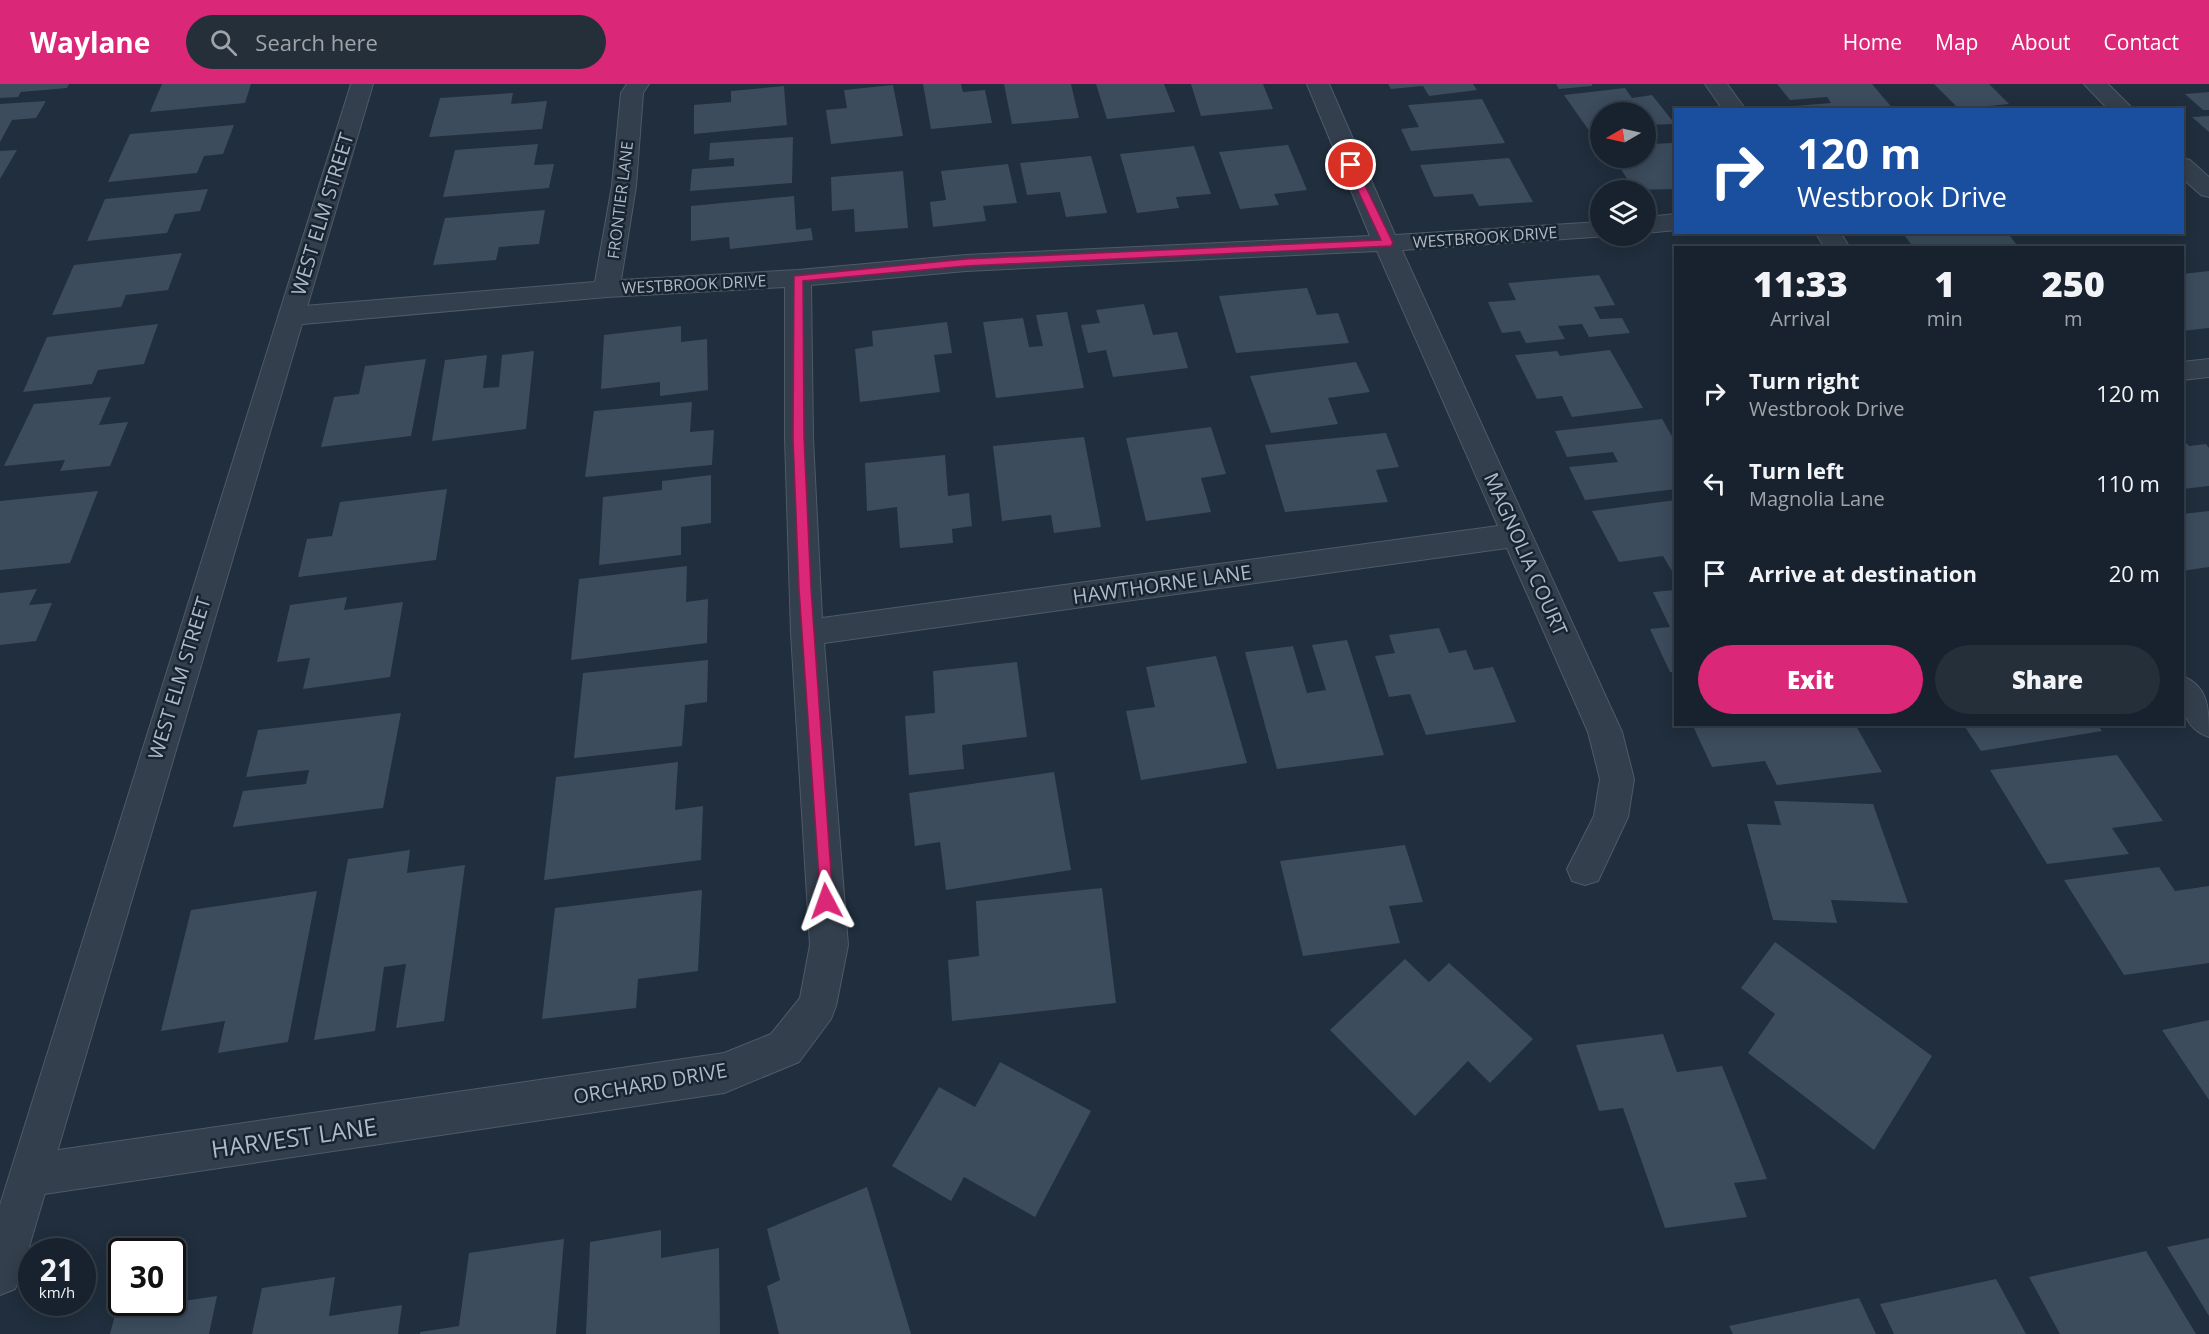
<!DOCTYPE html>
<style>
body{margin:0;font-family:"Open Sans",sans-serif;background:#252f3a;color:#f1f3f6;height:100vh;display:flex;flex-direction:column;font-size:22px;white-space:nowrap}
*{box-sizing:border-box;margin:0}
p{font-size:20px;color:#9fa4aa}
.icon{flex:none;width:33px;height:33px;fill:none;stroke:currentColor;stroke-width:2;stroke-linecap:round;stroke-linejoin:round}
.map{position:relative;flex:1;overflow:hidden}
.details{position:absolute;left:1674px;top:162px;width:510px;height:480px;display:flex;flex-direction:column;background:#18222e;border-radius:0px;box-shadow:0 3px 15px #0003,0 0 0 2px #363f4a}
.details>*{flex:none}
.guide{position:absolute;left:1674px;top:24px;width:510px;height:126px;border-radius:0px;box-shadow:0 3px 15px #0003,0 0 0 2px #363f4a;background:#1a4fa0;color:#fff;overflow:hidden}
.needle{width:39px;rotate:261deg}
.fabs{position:absolute;left:1590px;top:18px;display:grid;gap:12px}
.fabs a{display:grid;place-items:center;width:66px;height:66px;border-radius:50%;background:#18222e;box-shadow:0 3px 15px #0003,0 0 0 2px #363f4a;font-size:30px}
.speed{position:absolute;left:18px;top:1154px;display:flex;gap:12px;font-size:30px;font-weight:700;text-align:center}
.speed>*{display:grid;place-content:center;width:78px;height:78px;border-radius:50%;background:#18222e;box-shadow:0 3px 15px #0003,0 0 0 2px #363f4a;line-height:1}
.speed small{font-size:15px;font-weight:400}
.speed .limit{border:3px solid #111;border-radius:9px;background:#fff;color:#111}
.pin{position:absolute;display:grid;place-items:center;width:51px;height:51px;color:#fff;margin:-26px;border:3px solid #fff;border-radius:50%;box-shadow:0 2px 6px #0007}
.me{position:absolute;width:66px;margin:-33px;rotate:356deg;stroke-linejoin:round;filter:drop-shadow(0 0 4px #0008)}
.turn{display:flex;align-items:center;gap:21px;height:126px;padding:0 24px;font-size:27px}
.turn .icon{width:78px;height:78px;stroke-width:2.5}
.turn b{display:block;font-size:42px;line-height:51px}
.eta{display:flex;justify-content:space-evenly;align-items:center;height:102px;text-align:center}
.eta b{font-size:36px;font-weight:800;line-height:42px}
.cta{display:flex;gap:12px;margin-top:auto;padding:12px 24px}
.cta a{flex:1;height:69px;border-radius:36px;background:#db2777;color:#fff;font-size:24px;font-weight:800;line-height:69px;text-align:center}
.cta a+a{background:#252f3a;color:#f1f3f6}
ul{padding:0;list-style:none}
li{display:flex;align-items:center;gap:18px;height:90px;padding:0 24px}
li div{flex:1}
li b{display:block;font-size:22px}
li em{font-style:normal}
header{display:flex;align-items:center;gap:36px;box-sizing:border-box;height:84px;padding:0 30px;background:#db2777;color:#fff}
header strong{font-size:28px}
nav{display:flex;gap:33px;margin-inline-start:auto;font-size:21px}
.search{width:420px;height:54px;background:#252f3a;display:flex;align-items:center;gap:15px;box-sizing:border-box;padding:0 21px;border-radius:33px;color:#9fa4aa;font-size:22px}
.map>svg:first-child{display:block}
</style>
<header>
<strong>Waylane</strong>
<div class="search"><svg class="icon" aria-label="search" viewBox="0 0 24 24"><circle cx="10" cy="10" r="6"/><path d="M15 15l6 6"/></svg>Search here</div>
<nav><a>Home</a><a>Map</a><a>About</a><a>Contact</a></nav>
</header>
<div class="map">
<svg width="2209" height="1250" viewBox="0 0 2209 1250">
<rect width="100%" height="100%" fill="#202e3d"/>
<g fill="#3c4c5d">
<polygon points="0,0 69,0 67,4 21,8 18,13 0,14"/>
<polygon points="162,0 251,0 245,19 150,28"/>
<polygon points="923,0 961,0 963,8 985,6 992,39 931,45"/>
<polygon points="1004,0 1071,0 1079,34 1012,40"/>
<polygon points="1096,0 1164,0 1175,28 1107,35"/>
<polygon points="1191,0 1263,0 1273,25 1201,32"/>
<polygon points="1388,0 1473,0 1477,6 1429,12 1423,2 1391,5"/>
<polygon points="1556,0 1592,0 1592,2 1559,5"/>
<polygon points="1777,0 1872,0 1894,26 1798,26 1795,22 1831,19 1827,13 1790,16"/>
<polygon points="1934,0 1989,0 2009,20 1959,25"/>
<polygon points="893,1 903,52 831,60 826,26 847,24 844,6"/>
<polygon points="784,2 787,41 694,50 694,21 731,18 731,7"/>
<polygon points="1625,4 1632,14 1652,11 1675,40 1646,41 1646,28 1600,28 1600,47 1590,48 1564,11"/>
<polygon points="2209,8 2209,26 2203,26 2185,10"/>
<polygon points="513,9 511,20 547,17 542,45 429,53 440,14"/>
<polygon points="1482,15 1505,59 1411,67 1401,45 1419,43 1408,21"/>
<polygon points="46,17 36,34 12,36 0,58 0,20"/>
<polygon points="2209,32 2209,48 2192,33"/>
<polygon points="234,41 223,70 204,72 197,89 108,98 130,50"/>
<polygon points="793,53 792,99 690,107 692,85 734,82 734,74 709,76 710,59"/>
<polygon points="1672,59 1676,61 1676,105 1634,106 1614,74 1646,74 1646,66 1655,65 1652,60"/>
<polygon points="538,60 534,81 554,80 549,104 443,113 455,66"/>
<polygon points="1288,61 1307,106 1274,110 1279,121 1240,125 1219,68"/>
<polygon points="1194,62 1211,110 1176,113 1179,124 1137,129 1120,70"/>
<polygon points="17,66 0,95 0,67"/>
<polygon points="1091,72 1107,129 1066,133 1060,108 1027,111 1020,79"/>
<polygon points="1509,74 1533,118 1479,122 1473,110 1434,113 1420,81"/>
<polygon points="1008,80 1017,119 983,122 986,137 933,143 930,118 946,116 941,87"/>
<polygon points="903,87 908,144 855,148 854,125 832,127 831,93"/>
<polygon points="208,105 200,127 175,130 167,149 87,157 105,115"/>
<polygon points="794,112 796,146 811,144 813,156 730,165 729,153 691,157 691,122"/>
<polygon points="545,126 539,160 499,163 496,176 433,181 445,134"/>
<polygon points="1902,148 2007,148 2019,164 1914,164"/>
<polygon points="182,169 168,206 126,211 121,223 52,231 74,181"/>
<polygon points="2209,187 2209,244 2182,247 2182,190"/>
<polygon points="1599,191 1615,221 1594,223 1600,235 1622,234 1630,249 1589,253 1582,240 1558,242 1565,255 1526,259 1520,247 1502,249 1488,218 1516,216 1508,199"/>
<polygon points="1307,204 1317,231 1338,229 1349,259 1236,269 1219,212"/>
<polygon points="1144,220 1153,251 1177,248 1188,284 1113,293 1106,266 1088,269 1081,241 1100,239 1096,226"/>
<polygon points="1067,228 1084,304 996,314 983,238 1023,234 1029,263 1043,262 1036,231"/>
<polygon points="947,238 952,269 934,271 940,308 860,318 855,265 873,262 872,247"/>
<polygon points="158,240 144,280 98,286 92,300 23,308 47,253"/>
<polygon points="681,242 681,258 707,255 708,306 660,312 660,298 601,305 604,251"/>
<polygon points="1610,266 1643,324 1572,333 1562,312 1537,315 1515,271 1557,267 1560,272"/>
<polygon points="534,267 526,345 432,357 445,276 487,271 483,304 499,303 502,271"/>
<polygon points="426,275 411,352 321,363 334,313 359,310 365,282"/>
<polygon points="1356,278 1370,308 1328,314 1338,340 1271,349 1250,292"/>
<polygon points="111,313 99,341 128,338 110,382 60,387 65,376 4,382 34,320"/>
<polygon points="692,318 690,348 714,346 712,381 585,393 594,327"/>
<polygon points="1662,335 1676,359 1676,405 1585,416 1569,383 1618,378 1613,368 1567,373 1555,347"/>
<polygon points="1211,343 1226,390 1201,394 1211,428 1146,437 1126,354"/>
<polygon points="1386,349 1399,383 1376,386 1388,418 1285,428 1265,361"/>
<polygon points="1084,353 1101,443 1054,449 1051,431 1002,437 993,362"/>
<polygon points="2182,355 2189,362 2206,360 2209,364 2209,402 2182,405"/>
<polygon points="945,371 948,412 969,409 972,442 952,445 953,459 900,464 897,423 867,427 865,379"/>
<polygon points="711,391 711,439 681,443 681,471 599,481 603,413 662,406 662,397"/>
<polygon points="447,405 436,476 298,493 307,455 332,452 340,418"/>
<polygon points="98,407 70,479 0,486 0,417"/>
<polygon points="1676,416 1676,494 1663,472 1619,478 1592,427"/>
<polygon points="2209,427 2209,483 2182,487 2182,430"/>
<polygon points="687,482 686,518 708,515 707,559 571,576 579,495"/>
<polygon points="37,505 29,521 52,519 36,557 0,561 0,509"/>
<polygon points="1676,506 1676,588 1670,588 1650,545 1670,543 1653,508"/>
<polygon points="347,513 344,526 403,518 390,593 303,605 310,574 277,578 290,521"/>
<polygon points="1439,544 1449,569 1466,566 1474,586 1493,583 1516,638 1426,651 1410,610 1389,613 1375,572 1395,569 1389,551"/>
<polygon points="1347,556 1384,671 1277,685 1245,568 1293,562 1307,609 1326,606 1312,561"/>
<polygon points="1216,572 1247,679 1141,696 1126,627 1155,623 1146,583"/>
<polygon points="708,576 707,618 685,621 682,662 574,674 583,589"/>
<polygon points="1017,578 1027,653 962,661 964,685 909,691 905,632 935,629 933,587"/>
<polygon points="401,629 383,724 233,743 243,707 306,700 309,686 246,693 258,646"/>
<polygon points="1692,640 1855,640 1882,688 1777,701 1765,677 1712,683"/>
<polygon points="1963,640 2097,640 2102,647 1981,667"/>
<polygon points="2117,671 2163,737 2112,744 2129,770 2047,780 1990,686"/>
<polygon points="678,678 675,726 703,722 701,776 544,796 556,693"/>
<polygon points="1054,688 1071,786 946,806 940,758 915,762 909,709"/>
<polygon points="1774,717 1873,720 1908,819 1831,816 1837,839 1773,836 1747,740 1781,741"/>
<polygon points="1405,761 1423,818 1389,822 1400,859 1303,872 1280,777"/>
<polygon points="410,766 407,789 465,781 444,937 396,944 406,880 384,883 375,947 314,956 348,775"/>
<polygon points="2159,783 2175,807 2209,802 2209,879 2124,891 2064,796"/>
<polygon points="1102,804 1116,919 952,937 948,876 979,872 976,817"/>
<polygon points="702,806 698,887 638,895 636,924 542,935 555,824"/>
<polygon points="317,807 288,958 218,969 225,937 161,947 191,826"/>
<polygon points="1775,858 1932,972 1874,1066 1748,969 1775,930 1741,904"/>
<polygon points="1405,875 1429,898 1449,879 1533,955 1490,999 1468,977 1415,1032 1330,946"/>
<polygon points="2209,936 2209,1016 2162,946"/>
<polygon points="1663,950 1677,988 1722,982 1767,1095 1734,1099 1747,1133 1665,1144 1623,1024 1599,1027 1576,961"/>
<polygon points="1000,978 1091,1027 1035,1133 964,1093 951,1117 892,1082 939,1003 975,1023"/>
<polygon points="867,1103 911,1250 779,1250 767,1202 780,1196 767,1145"/>
<polygon points="661,1146 661,1174 719,1164 720,1250 586,1250 590,1158"/>
<polygon points="2209,1154 2209,1232 2167,1163"/>
<polygon points="564,1155 556,1250 420,1250 420,1248 459,1242 469,1169"/>
<polygon points="2146,1167 2196,1250 2060,1250 2029,1193"/>
<polygon points="335,1193 329,1232 402,1221 398,1250 252,1250 262,1204"/>
<polygon points="1996,1195 2026,1250 1894,1250 1880,1220"/>
<polygon points="217,1212 209,1250 110,1250 116,1227"/>
<polygon points="1859,1214 1876,1250 1733,1250 1729,1242"/>
</g>
<g fill="none" stroke-linecap="round" stroke-linejoin="round">
<g stroke="#4f5a67" stroke-width="2">
<g id="minor">
<path d="M627,0H649L643,9L636,102L621,196L798,186L966,171L1370,152L1307,0H1329L1395,151L1600,138V152H1608L1402,166L1622,648L1634,695L1628,733L1598,797L1585,801L1572,797L1567,785L1594,732L1600,695L1588,648L1507,464L824,559L848,861L836,922L831,935L799,978L724,1009L31,1112L16,1106L10,1091L16,1076L31,1070L724,969L771,950L800,914L810,861L791,549L785,354V203L607,213L292,241L283,238L279,232L283,226L292,223L595,198L612,102L621,9ZM1377,167L1498,442L822,534L813,354L811,201L966,187Z"/>
<polygon points="1705,0 1727,0 1746,26 1723,26"/>
<polygon points="2084,0 2108,0 2134,26 2109,26"/>
<polygon points="2182,74 2190,76 2209,93 2209,113 2201,111 2182,94"/>
<polygon points="1676,130 1676,146 1646,149 1646,133"/>
<polygon points="1815,148 1840,148 1850,164 1825,164"/>
<polygon points="2209,275 2209,293 2182,296 2182,278"/>
<path d="M2182,592C2209,602 2209,626 2209,653C2180,643 2182,618 2182,592Z"/>
</g>
</g>
<g stroke="#4f5a67" stroke-width="2">
<polygon id="tertiary" points="351,0 373,0 21,1190 15,1205 0,1211 0,1121"/>
</g>
<use href="#minor" fill="#343f4d" fill-rule="evenodd"/>
<use href="#tertiary" fill="#343f4d" fill-rule="evenodd"/>
</g>
<polygon fill="#db2777" stroke="#8e194d" stroke-width="1.5" points="1351,78 1355,81 1393,159 1391,162 966,182 803,197 804,354 811,505 833,817 831,822 821,822 799,505 793,354 794,192 966,175 1381,156 1346,81"/>
<g text-anchor="middle" dominant-baseline="central" stroke-width="5" stroke-linejoin="round" paint-order="stroke">
<g font-size="16" fill="#afbac9" stroke="#192431">
<text transform="translate(620 116) rotate(-83)">FRONTIER LANE</text>
<text transform="translate(1485 153) rotate(-4)">WESTBROOK DRIVE</text>
<text transform="translate(694 200) rotate(-3)">WESTBROOK DRIVE</text>
</g>
<g font-size="20" fill="#afbac9" stroke="#192431">
<text transform="translate(322 130) rotate(-73)">WEST ELM STREET</text>
<text transform="translate(1526 470) rotate(66)">MAGNOLIA COURT</text>
<text transform="translate(1162 500) rotate(-8)">HAWTHORNE LANE</text>
<text transform="translate(179 594) rotate(-73)">WEST ELM STREET</text>
<text transform="translate(650 999) rotate(-10)">ORCHARD DRIVE</text>
</g>
<g font-size="24" fill="#afbac9" stroke="#192431">
<text transform="translate(294 1053) rotate(-8)">HARVEST LANE</text>
</g>
</g>
</svg>
<div class="fabs">
<a><svg class="needle" viewBox="-14 -14 28 28"><path d="M0-13l5 13h-10z" fill="#e53935"/><path d="M0 13l5-13h-10z" fill="#9fa4aa"/></svg></a>
<a><svg class="icon" aria-label="layers" viewBox="0 0 24 24"><path d="M12 4l9 5-9 5-9-5zM3 14l9 5 9-5"/></svg></a>
</div>
<div class="speed"><div>21<small>km/h</small></div><div class="limit">30</div></div>
<div class="pin" style="left:1351px;top:81px;background:#d93025"><svg class="icon" aria-label="arrive" viewBox="0 0 24 24"><path d="M6 21V4h12l-3 4 3 4H6"/></svg></div>
<svg class="me" style="left:826px;top:817px" viewBox="-20 -20 40 40"><path d="M0-17L14 15 0 8-14 15z" fill="#db2777" stroke="#fff" stroke-width="4"/></svg>
<div class="guide">
<div class="turn"><svg class="icon" aria-label="right" viewBox="0 0 24 24"><path d="M7 20v-9h11M14 6l5 5-5 5"/></svg><div><b>120 m</b>Westbrook Drive</div></div>
</div>
<section class="details">
<div class="eta">
<div><b>11:33</b><p>Arrival</p></div>
<div><b>1</b><p>min</p></div>
<div><b>250</b><p>m</p></div>
</div>
<ul>
<li><svg class="icon" aria-label="right" viewBox="0 0 24 24"><path d="M7 20v-9h11M14 6l5 5-5 5"/></svg><div><b>Turn right</b><p>Westbrook Drive</p></div><em>120 m</em></li>
<li><svg class="icon" aria-label="left" viewBox="0 0 24 24"><path d="M17 20v-9H6M10 6l-5 5 5 5"/></svg><div><b>Turn left</b><p>Magnolia Lane</p></div><em>110 m</em></li>
<li><svg class="icon" aria-label="arrive" viewBox="0 0 24 24"><path d="M6 21V4h12l-3 4 3 4H6"/></svg><div><b>Arrive at destination</b></div><em>20 m</em></li>
</ul>
<div class="cta"><a>Exit</a><a>Share</a></div>
</section>
</div>
